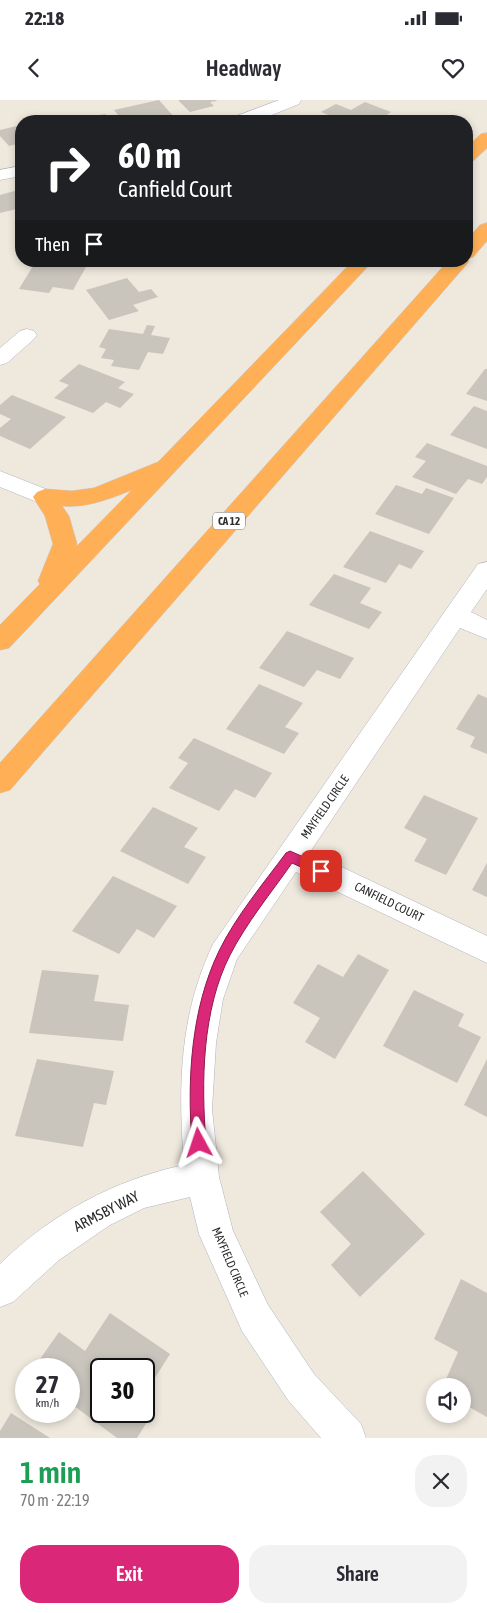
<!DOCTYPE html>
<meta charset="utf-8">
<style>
body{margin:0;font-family:"Asap Condensed",sans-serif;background:#f2f2f3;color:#2b2b33;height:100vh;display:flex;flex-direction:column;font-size:19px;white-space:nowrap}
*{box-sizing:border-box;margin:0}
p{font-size:16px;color:#7c7c81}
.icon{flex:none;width:28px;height:28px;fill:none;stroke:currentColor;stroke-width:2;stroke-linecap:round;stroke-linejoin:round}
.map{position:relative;height:1338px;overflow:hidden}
.details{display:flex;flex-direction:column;background:#fff;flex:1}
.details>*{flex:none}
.banner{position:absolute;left:15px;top:15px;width:458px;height:152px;border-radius:20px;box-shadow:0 2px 8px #0003;background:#202124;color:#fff;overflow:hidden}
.tools{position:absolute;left:426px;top:1278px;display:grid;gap:10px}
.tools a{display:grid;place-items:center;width:45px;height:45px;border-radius:50%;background:#fff;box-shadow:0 2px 8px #0003;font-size:25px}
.speed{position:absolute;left:15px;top:1258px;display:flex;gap:10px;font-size:25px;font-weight:700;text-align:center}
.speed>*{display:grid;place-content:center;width:65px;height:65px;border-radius:50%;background:#fff;box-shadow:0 2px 8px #0003;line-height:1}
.speed small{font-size:12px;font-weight:400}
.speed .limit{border:2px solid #111;border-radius:8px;background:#fff;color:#111}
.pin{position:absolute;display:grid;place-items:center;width:42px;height:42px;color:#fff;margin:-21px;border-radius:10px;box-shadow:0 2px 8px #0006}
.me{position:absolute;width:55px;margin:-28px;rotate:355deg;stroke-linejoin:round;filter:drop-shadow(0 0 4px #0008)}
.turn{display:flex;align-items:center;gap:18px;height:105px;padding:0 20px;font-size:22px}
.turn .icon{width:65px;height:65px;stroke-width:2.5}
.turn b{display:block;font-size:35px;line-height:42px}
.then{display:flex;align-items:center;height:48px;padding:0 20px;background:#0003;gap:10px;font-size:19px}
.round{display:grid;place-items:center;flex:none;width:52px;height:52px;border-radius:20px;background:#f2f2f3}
.summary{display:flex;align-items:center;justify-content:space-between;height:85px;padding:0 20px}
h1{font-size:30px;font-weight:600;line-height:38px;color:#1e9e55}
.cta{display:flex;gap:10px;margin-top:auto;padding:10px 20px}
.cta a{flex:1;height:58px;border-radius:20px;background:#db2777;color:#fff;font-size:20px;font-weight:600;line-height:58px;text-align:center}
.cta a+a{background:#f2f2f3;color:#2b2b33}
.status{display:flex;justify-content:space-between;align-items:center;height:35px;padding:0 25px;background:#fff;direction:ltr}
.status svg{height:14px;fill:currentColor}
header{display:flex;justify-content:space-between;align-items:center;height:65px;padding:0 20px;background:#fff;font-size:22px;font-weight:600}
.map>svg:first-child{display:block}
</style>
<div class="status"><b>22:18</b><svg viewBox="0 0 49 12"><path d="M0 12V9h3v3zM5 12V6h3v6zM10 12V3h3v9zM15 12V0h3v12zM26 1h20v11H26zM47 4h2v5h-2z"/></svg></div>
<header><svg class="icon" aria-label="back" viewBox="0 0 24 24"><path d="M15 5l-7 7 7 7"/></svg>Headway<svg class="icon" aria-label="heart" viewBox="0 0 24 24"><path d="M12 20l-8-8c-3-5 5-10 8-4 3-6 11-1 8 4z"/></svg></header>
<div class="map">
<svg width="487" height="1338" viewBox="0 0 487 1338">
<rect width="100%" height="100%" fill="#eee8dd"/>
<g fill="#c9c5bd">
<polygon points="159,0 174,17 155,21 123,21 114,10"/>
<polygon points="178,0 216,0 217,1 210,2 214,6 190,12"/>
<polygon points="365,2 391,12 385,16 398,21 343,21 321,12 336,4 351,10"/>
<polygon points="105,14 111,21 84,21 81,18"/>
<polygon points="21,25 21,43 9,46 0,36 0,30"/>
<polygon points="18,90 21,94 21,108 0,113 0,95"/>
<polygon points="36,161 40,161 86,167 73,190 53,187 49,193 19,189"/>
<polygon points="127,178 139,192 151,189 158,197 133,205 139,211 109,220 86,190"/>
<polygon points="147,225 155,226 151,235 170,238 163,254 148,252 139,270 111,266 114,260 101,258 106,249 99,247 109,229 143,234"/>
<polygon points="79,264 125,282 118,288 134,294 120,308 106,302 93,313 54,298 69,285 59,281"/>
<polygon points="485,269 487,269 487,301 466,294"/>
<polygon points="12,295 66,317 30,349 0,336 0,328 11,319 0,314 0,305"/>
<polygon points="474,306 487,311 487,349 450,335"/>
<polygon points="427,343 487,366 487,377 482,384 468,379 456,394 412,377 426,361 415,357"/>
<polygon points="396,385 422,394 426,388 454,398 429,434 375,414"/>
<polygon points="370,431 424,451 411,469 399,464 386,483 343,467"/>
<polygon points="334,474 371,488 360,503 382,512 369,529 309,505"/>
<polygon points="287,531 354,558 340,579 317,570 304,587 259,568"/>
<polygon points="259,584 303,603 285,627 299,633 284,654 226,629"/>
<polygon points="478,594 487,598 487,654 470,647 475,637 456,629"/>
<polygon points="194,638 272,673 255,698 235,689 219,711 169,688 188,663 178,658"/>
<polygon points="424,695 478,718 446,775 414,761 427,739 404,728"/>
<polygon points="153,707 198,728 184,747 206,757 188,784 120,751"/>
<polygon points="487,763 487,797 472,790"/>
<polygon points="113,776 177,806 154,838 137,829 119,854 72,831"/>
<polygon points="358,854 389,870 335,959 305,942 320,918 293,903 318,864 343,877"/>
<polygon points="42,870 99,875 94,901 129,905 123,941 29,933"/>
<polygon points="414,890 464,914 458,926 481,937 457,983 383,946"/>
<polygon points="37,959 114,971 106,1005 94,1003 83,1047 15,1036"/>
<polygon points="487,959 487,1017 464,1005"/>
<polygon points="363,1071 425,1134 360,1197 331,1165 351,1144 320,1112"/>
<polygon points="461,1179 487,1193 487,1317 462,1303 462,1286 443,1286 458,1252 434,1239"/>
<polygon points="110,1213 170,1254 144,1295 144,1269 101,1269 101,1311 144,1311 144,1301 155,1309 137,1338 117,1338 69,1302 69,1269 33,1269 59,1232 85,1251"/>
<polygon points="11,1313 50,1338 0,1338 0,1331"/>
</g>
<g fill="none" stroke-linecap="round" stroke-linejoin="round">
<g stroke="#b2b2c0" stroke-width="1">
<g id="minor">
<polygon points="279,0 301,0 299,4 257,21 231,21 234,17"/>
<polygon points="21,66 21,76 0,80 0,70"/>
<polygon points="27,229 34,231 37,235 34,239 7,263 0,265 0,248 20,231"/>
<polygon points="0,371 53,392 57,397 53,402 45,405 37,402 0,387"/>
<path d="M487,462V489L471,512L487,520V539L460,528L310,752L487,836V863L296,772L237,859L223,899L216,943L212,1009L219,1077L233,1131L268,1205L314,1274L361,1324L366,1338H321L288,1300L242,1231L199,1134L190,1097L144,1108L110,1125L59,1160L13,1202L0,1207V1164C51,1114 114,1080 184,1065C178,987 179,916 213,844L478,464Z"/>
</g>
</g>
<g stroke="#c8c8c8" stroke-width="1">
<g id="highway">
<polygon points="487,33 487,48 472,62 466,63 466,48 481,34"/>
<polygon points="487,123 487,141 473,157 467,159 469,161 466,165 10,690 0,693 0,663 448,161 466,161 466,141 480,125"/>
<path d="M353,161H373L9,548L0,550V525L40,484L38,481L53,444L45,416L33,397L37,392L45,389L72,391L94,388L158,362ZM132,390L76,447L77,444L69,416L62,406C87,408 109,399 132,390Z"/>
</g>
</g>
<use href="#minor" fill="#fff" fill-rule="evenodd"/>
<use href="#highway" fill="#ffb057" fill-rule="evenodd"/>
</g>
<path fill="#db2777" stroke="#8e194d" d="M290,751L326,767L327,771L326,774L321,776L292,763C271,793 247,822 230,855C202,910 201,982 206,1043L204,1047L199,1049L194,1047L192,1043C187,979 191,909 219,851C236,816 263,784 286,753Z"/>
<g text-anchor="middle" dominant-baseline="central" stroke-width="5" stroke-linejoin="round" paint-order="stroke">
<rect fill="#fff" stroke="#6b6b6b" stroke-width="1" x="213" y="412.5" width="32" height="17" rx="4"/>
<g font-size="11" font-weight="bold" fill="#2c2c2c">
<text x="229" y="421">CA 12</text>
</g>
<g font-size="12" fill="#2c2c2c" stroke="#fff">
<text transform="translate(325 707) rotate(-55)">MAYFIELD CIRCLE</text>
<text transform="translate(389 802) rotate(26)">CANFIELD COURT</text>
<text transform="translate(230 1162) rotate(67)">MAYFIELD CIRCLE</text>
</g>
<g font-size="15" fill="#2c2c2c" stroke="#fff">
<text transform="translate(106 1111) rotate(-27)">ARMSBY WAY</text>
</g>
</g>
</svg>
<div class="tools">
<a><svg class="icon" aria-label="sound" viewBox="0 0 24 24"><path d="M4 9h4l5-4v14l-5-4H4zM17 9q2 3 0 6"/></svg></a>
</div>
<div class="speed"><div>27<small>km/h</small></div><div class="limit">30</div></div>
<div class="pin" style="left:321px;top:771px;background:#d93025"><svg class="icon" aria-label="arrive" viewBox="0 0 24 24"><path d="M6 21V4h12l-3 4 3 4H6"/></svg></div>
<svg class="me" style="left:199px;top:1043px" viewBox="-20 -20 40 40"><path d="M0-17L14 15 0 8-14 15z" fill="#db2777" stroke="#fff" stroke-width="4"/></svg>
<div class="banner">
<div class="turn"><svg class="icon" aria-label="right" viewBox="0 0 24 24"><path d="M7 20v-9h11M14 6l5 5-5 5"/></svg><div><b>60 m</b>Canfield Court</div></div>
<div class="then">Then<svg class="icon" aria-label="arrive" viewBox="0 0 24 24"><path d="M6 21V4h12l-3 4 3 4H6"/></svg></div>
</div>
</div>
<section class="details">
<div class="summary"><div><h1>1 min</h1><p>70 m · 22:19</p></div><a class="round"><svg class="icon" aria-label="close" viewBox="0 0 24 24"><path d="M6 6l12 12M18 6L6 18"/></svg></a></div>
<div class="cta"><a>Exit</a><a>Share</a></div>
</section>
